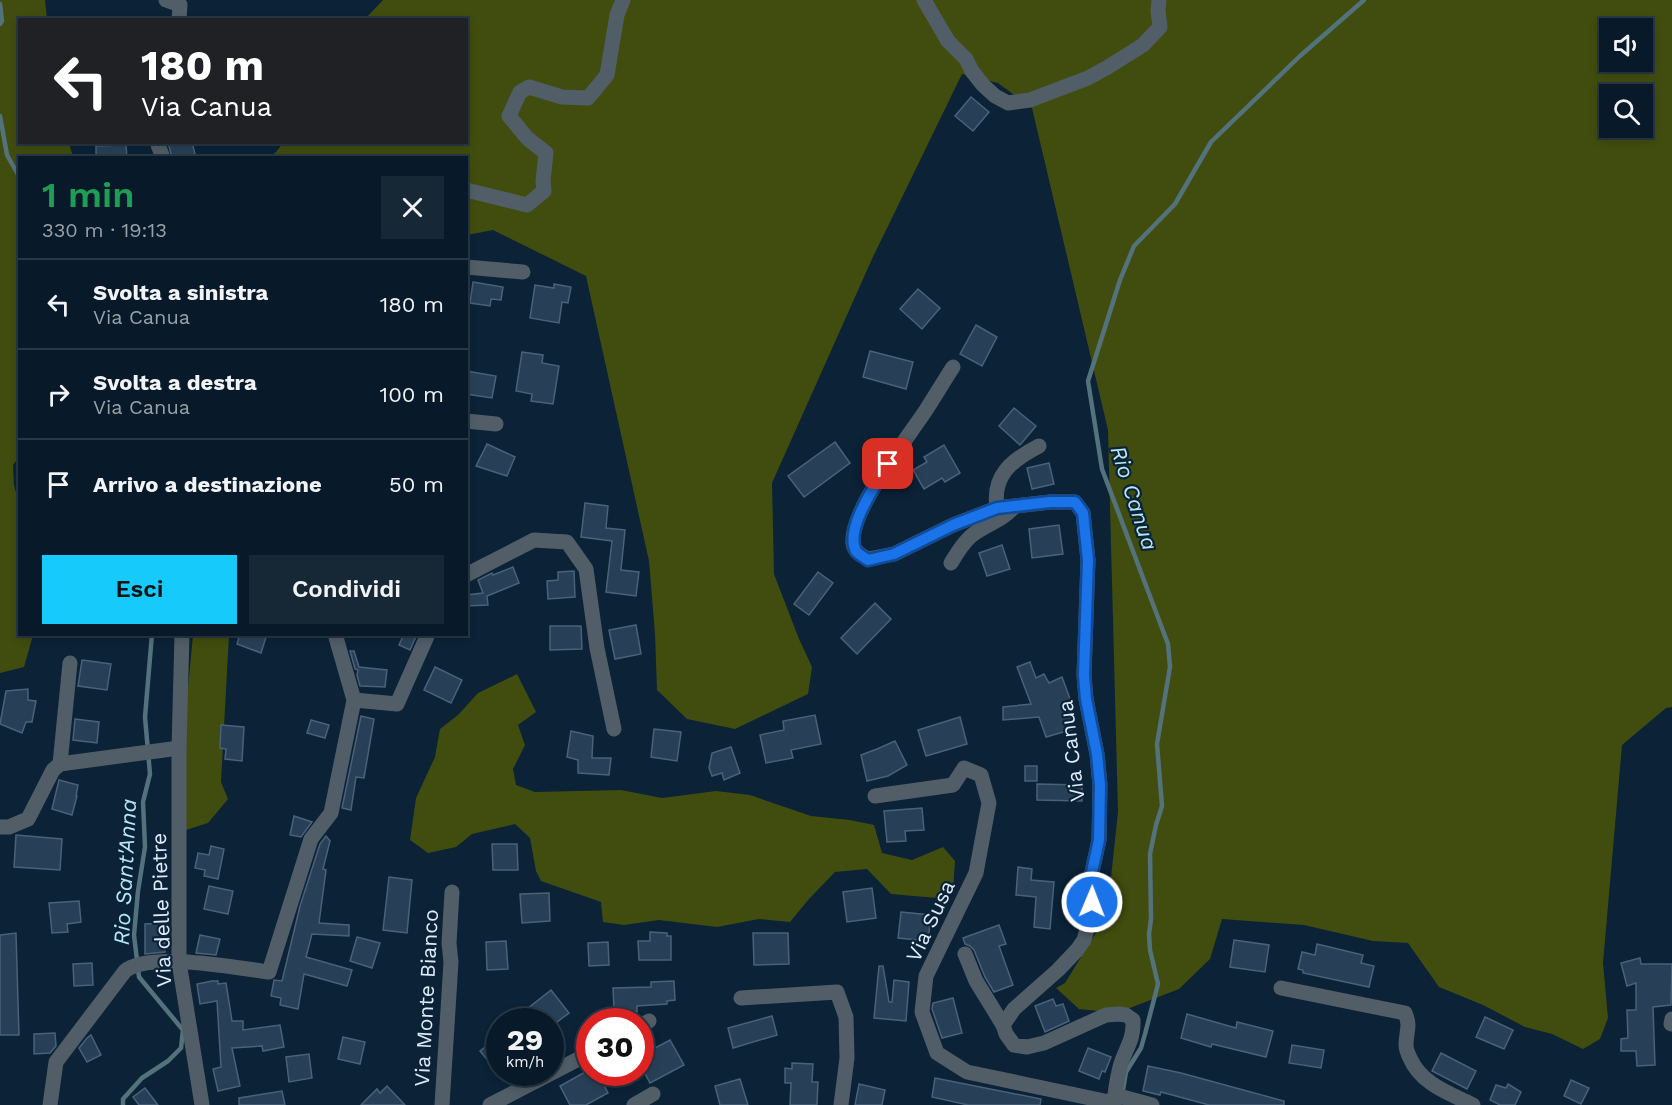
<!DOCTYPE html>
<html lang="it">
<meta charset="utf-8">
<style>
body{margin:0;font-family:"Work Sans",sans-serif;background:#162735;color:#f1f3f6;height:100vh;display:flex;flex-direction:column;font-size:22px;white-space:nowrap}
*{box-sizing:border-box;margin:0}
p{font-size:20px;color:#98a1a8}
.icon{flex:none;width:33px;height:33px;fill:none;stroke:currentColor;stroke-width:2;stroke-linecap:round;stroke-linejoin:round}
.map{position:relative;flex:1;overflow:hidden}
.side{position:absolute;left:18px;top:156px;width:450px;height:480px;display:flex;flex-direction:column;background:#081a29;border-radius:0px;box-shadow:0 3px 9px #0003,0 0 0 2px #293846}
.side>*{flex:none}
.guide{position:absolute;left:18px;top:18px;width:450px;height:126px;border-radius:0px;box-shadow:0 3px 9px #0003,0 0 0 2px #293846;background:#202124;color:#fff;overflow:hidden}
.controls{position:absolute;left:1599px;top:18px;display:grid;gap:12px}
.controls a{display:grid;place-items:center;width:54px;height:54px;border-radius:0px;background:#081a29;box-shadow:0 3px 9px #0003,0 0 0 2px #293846;font-size:30px}
.speed{position:absolute;left:486px;top:1008px;display:flex;gap:12px;font-size:30px;font-weight:700;text-align:center}
.speed>*{display:grid;place-content:center;width:78px;height:78px;border-radius:50%;background:#081a29;box-shadow:0 3px 9px #0003,0 0 0 2px #293846;line-height:1}
.speed small{font-size:15px;font-weight:400}
.speed .limit{border:9px solid #d22;background:#fff;color:#111}
.pin{position:absolute;display:grid;place-items:center;width:51px;height:51px;color:#fff;margin:-26px;border-radius:12px;box-shadow:0 3px 9px #0006}
.me{position:absolute;width:66px;margin:-33px;rotate:1deg;stroke-linejoin:round;filter:drop-shadow(0 0 4px #0008)}
.turn{display:flex;align-items:center;gap:21px;height:126px;padding:0 24px;font-size:27px}
.turn .icon{width:78px;height:78px;stroke-width:2.5}
.turn b{display:block;font-size:42px;line-height:51px}
.round{display:grid;place-items:center;flex:none;width:63px;height:63px;border-radius:0px;background:#162735}
.summary{display:flex;align-items:center;justify-content:space-between;height:102px;padding:0 24px}
h1{font-size:36px;font-weight:600;line-height:45px;color:#1e9e55}
.primary-button{display:flex;gap:12px;margin-top:auto;padding:12px 24px}
.primary-button a{flex:1;height:69px;border-radius:0px;background:#16cafb;color:#111;font-size:24px;font-weight:600;line-height:69px;text-align:center}
.primary-button a+a{background:#162735;color:#f1f3f6}
ul{padding:0;list-style:none}
li{display:flex;align-items:center;gap:18px;height:90px;padding:0 24px;border-top:2px solid #293846}
li div{flex:1}
li b{display:block;font-size:22px}
li em{font-style:normal}
.map>svg:first-child{display:block}
</style>
<div class="map">
<svg width="1672" height="1105" viewBox="0 0 1672 1105">
<rect width="100%" height="100%" fill="#0b2237"/>
<g fill="#414d0e" fill-rule="evenodd">
<polygon points="0,0 45,0 47,19 20,20 20,142 69,143 73,157 20,158 20,456 13,465 14,485 20,507 20,634 33,635 24,667 0,673"/>
<path d="M383,0H1672V707L1666,708L1622,745L1603,963L1608,1018L1600,1039L1583,1049L1552,1034L1525,1027L1483,1005L1439,987L1408,943L1373,941L1304,925L1222,919L1210,959L1179,989L1117,1013L1079,1009L1056,988L1065,983L1107,915L1118,812L1108,430L1032,108L998,83L962,74L872,259L772,483L774,574L799,639L812,667L808,694L735,729L687,719L657,690L655,634L649,561L586,276L493,230L467,235L466,158H268L276,152L283,143L466,142V20L365,19ZM1610,28H1642V62H1610ZM1610,94H1642V128H1610Z"/>
<polygon points="193,635 229,635 221,782 228,799 208,823 183,831 185,719"/>
<polygon points="517,674 536,712 518,725 525,745 513,769 516,785 535,792 621,790 662,798 716,791 750,795 811,816 850,820 874,825 882,853 912,860 943,847 955,861 953,890 937,898 891,894 867,869 835,872 809,899 790,922 759,919 717,927 659,920 624,925 603,922 601,902 541,881 536,871 530,838 515,824 472,834 456,847 428,853 410,840 416,798 435,757 440,729 458,715 478,693"/>
</g>
<g fill="none" stroke-linecap="round" stroke-linejoin="round">
<g stroke="#54727c" stroke-width="4.5">
<polyline points="0,4 2,21 0,24"/>
<polyline points="0,116 7,155 20,178"/>
<polyline points="1123,1090 1126,1072 1141,1048 1145,1034 1158,984 1150,950 1149,934 1151,919 1150,854 1156,825 1162,806 1157,744 1170,667 1168,644 1102,469 1088,381 1120,280 1134,246 1175,204 1211,142 1300,56 1364,0"/>
<polyline points="123,1105 123,1099 142,1078 168,1061 181,1048 183,1030 139,977 134,935 138,891 145,847 143,802 150,774 145,717 152,634"/>
</g>
</g>
<g fill="#284057" stroke="#49627a" stroke-width="1.5">
<polygon points="971,97 989,112 973,131 955,116"/>
<polygon points="168,142 192,142 196,158 172,158"/>
<polygon points="126,145 127,158 96,158 96,146"/>
<polygon points="473,282 503,287 501,300 491,299 490,306 470,303"/>
<polygon points="554,284 571,287 568,303 562,302 559,323 530,318 535,285 554,288"/>
<polygon points="918,289 940,308 922,329 900,309"/>
<polygon points="976,325 997,337 982,366 960,354"/>
<polygon points="870,351 913,362 906,389 863,377"/>
<polygon points="522,352 543,355 542,363 559,366 553,404 531,401 532,394 516,391"/>
<polygon points="466,371 496,376 492,398 466,394"/>
<polygon points="1014,408 1036,426 1020,445 999,426"/>
<polygon points="835,442 850,463 804,497 788,476"/>
<polygon points="487,444 515,457 507,476 476,466"/>
<polygon points="944,445 960,473 945,482 942,478 924,489 913,470 927,462 924,457"/>
<polygon points="1049,463 1054,484 1032,489 1027,468"/>
<polygon points="585,503 608,506 606,528 625,530 621,570 639,572 636,596 606,592 612,541 581,537"/>
<polygon points="1059,525 1063,554 1032,558 1029,529"/>
<polygon points="1002,545 1010,569 987,576 979,553"/>
<polygon points="513,567 519,583 487,596 488,605 466,606 466,595 483,593 478,580 492,573 493,575"/>
<polygon points="574,571 575,597 548,599 547,581 558,580 558,572"/>
<polygon points="818,572 833,583 809,615 794,604"/>
<polygon points="875,603 891,619 857,654 841,638"/>
<polygon points="636,625 641,654 615,659 609,630"/>
<polygon points="550,626 581,626 582,649 550,650"/>
<polygon points="240,634 267,634 261,653 237,644"/>
<polygon points="404,634 417,634 410,650 399,645"/>
<polygon points="350,651 354,651 359,667 387,670 385,687 360,686 357,675 358,670 355,669"/>
<polygon points="82,660 111,664 107,690 78,686"/>
<polygon points="1030,662 1036,678 1044,674 1049,683 1062,677 1073,707 1069,709 1074,729 1046,737 1039,717 1003,720 1003,707 1031,704 1017,667"/>
<polygon points="435,667 462,680 451,703 424,690"/>
<polygon points="28,689 28,700 36,701 32,722 26,722 22,733 0,724 6,691"/>
<polygon points="815,715 821,744 791,750 793,758 766,763 760,735 784,730 783,721"/>
<polygon points="361,716 374,719 364,778 356,777 351,810 342,808"/>
<polygon points="960,717 967,744 926,756 918,730"/>
<polygon points="75,719 99,722 97,743 73,740"/>
<polygon points="311,720 329,725 325,738 307,733"/>
<polygon points="221,725 244,727 242,761 225,759 226,749 220,748"/>
<polygon points="654,729 681,732 677,761 651,757"/>
<polygon points="571,731 593,736 592,758 611,758 609,775 578,773 578,760 567,757"/>
<polygon points="895,741 907,765 888,776 867,781 861,755 877,749"/>
<polygon points="731,747 740,773 724,780 722,773 712,776 709,768 712,753"/>
<rect x="1025" y="766" width="12" height="15"/>
<polygon points="59,780 78,785 76,796 77,796 72,815 52,809"/>
<polygon points="1037,784 1082,785 1082,801 1037,800"/>
<polygon points="922,808 924,830 905,831 906,841 887,842 884,811"/>
<polygon points="294,816 312,822 301,837 290,835"/>
<polygon points="16,835 62,839 60,870 14,867"/>
<polygon points="326,836 330,841 323,869 326,870 319,923 349,925 349,936 312,934 306,957 352,970 347,986 304,974 298,1009 280,1005 281,998 271,996 274,980 282,981 300,906 320,844"/>
<polygon points="492,844 517,844 518,870 493,870"/>
<polygon points="211,846 224,849 218,879 204,876 205,870 195,868 198,853 209,855"/>
<polygon points="1018,867 1032,869 1031,880 1054,882 1050,929 1034,927 1036,897 1016,895"/>
<polygon points="389,877 412,880 407,933 383,930"/>
<polygon points="209,886 233,891 228,914 204,909"/>
<polygon points="872,888 876,918 847,922 843,892"/>
<polygon points="549,893 550,921 522,923 520,894"/>
<polygon points="79,901 81,922 67,924 68,932 52,933 49,903"/>
<polygon points="901,912 931,915 928,941 898,938"/>
<polygon points="164,923 165,952 145,954 145,924"/>
<polygon points="999,925 1006,944 999,946 1013,985 994,992 985,977 974,950 970,946 965,944 963,938"/>
<polygon points="650,932 667,933 667,936 671,936 671,960 639,960 638,941 650,941"/>
<polygon points="16,933 19,1035 0,1035 0,935"/>
<polygon points="753,933 788,933 789,964 754,965"/>
<polygon points="200,935 220,939 216,955 196,953"/>
<polygon points="357,937 380,943 372,968 350,961"/>
<polygon points="1234,940 1269,945 1265,972 1230,967"/>
<polygon points="506,941 508,969 487,970 486,942"/>
<polygon points="608,942 609,965 589,966 588,943"/>
<polygon points="1317,944 1363,955 1361,963 1374,966 1369,987 1303,973 1303,970 1298,969 1302,952 1315,955"/>
<polygon points="1640,958 1641,964 1672,964 1671,1005 1653,1007 1655,1065 1637,1066 1636,1051 1621,1051 1621,1039 1628,1038 1627,1010 1636,1010 1636,983 1627,986 1621,963"/>
<polygon points="92,963 93,985 74,986 73,964"/>
<polygon points="879,966 883,966 889,1002 892,1002 894,980 909,982 906,1021 874,1018"/>
<polygon points="212,981 218,981 218,984 226,983 232,1021 243,1021 243,1030 280,1025 284,1047 263,1051 262,1046 232,1048 240,1086 218,1091 213,1069 221,1067 217,1001 200,1004 197,984"/>
<polygon points="674,981 675,1000 667,1001 667,1004 637,1006 637,1012 622,1013 622,1009 614,1010 613,988 651,987 651,982"/>
<polygon points="551,990 569,1013 557,1022 537,1022 527,1009"/>
<polygon points="953,998 962,1033 942,1038 932,1009 933,1003"/>
<polygon points="1053,999 1056,1006 1063,1004 1069,1021 1045,1032 1035,1006"/>
<polygon points="1187,1014 1236,1028 1237,1022 1273,1031 1266,1057 1212,1044 1211,1047 1181,1038"/>
<polygon points="772,1016 777,1035 733,1048 728,1028"/>
<polygon points="1485,1017 1513,1030 1504,1049 1476,1037"/>
<polygon points="55,1033 56,1046 50,1053 34,1054 34,1034"/>
<polygon points="91,1035 101,1055 87,1062 79,1048 87,1038"/>
<polygon points="500,1035 500,1075 480,1051"/>
<polygon points="343,1037 365,1042 360,1064 338,1059"/>
<polygon points="670,1040 684,1065 650,1083 640,1064 640,1056"/>
<polygon points="1292,1045 1324,1050 1321,1068 1289,1063"/>
<polygon points="1088,1048 1111,1057 1105,1072 1102,1071 1099,1079 1079,1071"/>
<polygon points="1441,1053 1476,1071 1467,1089 1432,1071"/>
<polygon points="309,1054 312,1078 289,1082 286,1057"/>
<polygon points="792,1063 813,1064 812,1082 818,1082 817,1105 790,1105 791,1083 785,1083 785,1068 792,1069"/>
<polygon points="1148,1066 1181,1073 1284,1101 1284,1105 1209,1105 1161,1092 1160,1095 1143,1091"/>
<polygon points="585,1072 597,1072 608,1093 586,1105 570,1105 560,1086"/>
<polygon points="935,1078 1041,1099 1040,1105 968,1105 932,1097"/>
<polygon points="740,1079 748,1105 720,1105 715,1086"/>
<polygon points="1571,1080 1589,1088 1581,1104 1564,1096"/>
<polygon points="859,1084 885,1090 882,1105 855,1105"/>
<polygon points="1508,1084 1521,1092 1515,1105 1500,1105 1490,1100 1496,1085 1506,1088"/>
<polygon points="387,1086 405,1105 361,1105 377,1089 380,1093"/>
<polygon points="145,1088 158,1105 139,1105 133,1097"/>
<polygon points="282,1091 285,1105 239,1105 239,1098"/>
</g>
<g fill="none" stroke-linecap="round" stroke-linejoin="round">
<g stroke="#515e67" stroke-width="15">
<polyline points="166,0 180,5 179,20"/>
<polyline points="924,0 948,41 966,59 972,71 983,85 995,96 1008,103 1030,100 1088,78 1108,67 1143,45 1160,27 1158,11 1159,0"/>
<polyline points="157,142 163,158"/>
<polyline points="466,190 527,205 544,191 543,181 546,153 527,138 509,116 520,92 529,87 562,97 588,98 607,75 617,15 623,0"/>
<polyline points="466,267 523,272"/>
<path d="M953,367C944,381 935,396 926,410C907,439 850,510 853,543C854,552 861,555 868,559L894,554L953,525L997,508L1050,502H1075L1083,513L1088,560L1084,675L1086,699L1097,754L1100,785L1099,840L1092,872V902L1088,926L1084,940L1077,950L1058,970L1014,1009L1003,1025L1006,1034L1014,1045L1027,1047L1044,1043L1106,1015L1118,1014L1126,1015L1133,1020C1134,1042 1125,1048 1120,1067C1117,1079 1115,1092 1114,1105"/>
<polyline points="466,421 496,424"/>
<path d="M997,508C992,475 1012,460 1039,446"/>
<path d="M951,563C957,553 962,544 971,536C986,524 1001,522 1015,506"/>
<polyline points="466,575 534,540 567,542 586,569 597,648 614,729"/>
<polyline points="182,634 179,748 179,962 202,1105"/>
<polyline points="354,700 397,704 428,634"/>
<polyline points="60,764 70,663"/>
<polyline points="875,796 953,785 964,768 981,775 989,803 976,873 926,976 922,1012 937,1053 967,1072 1114,1103"/>
<polyline points="0,827 9,827 28,819 53,770 60,764 179,748"/>
<polyline points="965,954 976,981 1003,1025"/>
<path d="M1281,988L1405,1013C1411,1027 1406,1031 1406,1045C1406,1050 1408,1054 1410,1058C1421,1084 1449,1093 1473,1105"/>
<polyline points="741,998 837,992 846,1017 847,1058 841,1105"/>
<polyline points="1671,1024 1672,1019"/>
<polyline points="640,1026 649,1021"/>
<polyline points="1115,1095 1152,1105"/>
<path d="M50,1105L56,1062L125,971C149,951 237,968 269,972L311,839L331,813L354,700L335,634"/>
<polyline points="442,1105 451,962 449,943 452,892"/>
<polyline points="490,1105 590,1053"/>
<polyline points="634,1105 653,1094"/>
</g>
</g>
<g fill="none" stroke-linecap="round" stroke-linejoin="round">
<g stroke="#114b97" stroke-width="15">
<path id="route" d="M888,464C877,483 844,529 856,551C859,555 864,557 868,560L894,554L953,525L997,508L1050,502H1075L1083,513L1088,560L1084,675L1086,699L1097,754L1100,785L1099,840L1092,872V902"/>
</g>
<use href="#route" stroke="#1a73e8" stroke-width="10"/>
</g>
<g text-anchor="middle" dominant-baseline="central" stroke-width="4.5" stroke-linejoin="round" paint-order="stroke">
<g font-size="21" fill="#ddebfa" stroke="#0b2237">
<text transform="translate(1071 751) rotate(-97)">Via Canua</text>
<text transform="translate(161 910) rotate(-92)">Via delle Pietre</text>
<text transform="translate(930 921) rotate(-65)">Via Susa</text>
<text transform="translate(426 998) rotate(-87)">Via Monte Bianco</text>
</g>
<g font-size="22" font-style="italic" fill="#b5e8f6" stroke="#0b2237">
<text transform="translate(1134 498) rotate(72)">Rio Canua</text>
<text transform="translate(125 872) rotate(-87)">Rio Sant'Anna</text>
</g>
</g>
</svg>
<div class="controls">
<a><svg class="icon" aria-label="sound" viewBox="0 0 24 24"><path d="M4 9h4l5-4v14l-5-4H4zM17 9q2 3 0 6"/></svg></a>
<a><svg class="icon" aria-label="search" viewBox="0 0 24 24"><circle cx="10" cy="10" r="6"/><path d="M15 15l6 6"/></svg></a>
</div>
<div class="speed"><div>29<small>km/h</small></div><div class="limit">30</div></div>
<div class="pin" style="left:888px;top:464px;background:#d93025"><svg class="icon" aria-label="arrive" viewBox="0 0 24 24"><path d="M6 21V4h12l-3 4 3 4H6"/></svg></div>
<svg class="me" style="left:1092px;top:902px" viewBox="-20 -20 40 40"><circle r="17" fill="#1a73e8" stroke="#fff" stroke-width="3"/><path d="M0-11L8 9 0 5-8 9z" fill="#fff"/></svg>
<div class="guide">
<div class="turn"><svg class="icon" aria-label="left" viewBox="0 0 24 24"><path d="M17 20v-9H6M10 6l-5 5 5 5"/></svg><div><b>180 m</b>Via Canua</div></div>
</div>
<section class="side">
<div class="summary"><div><h1>1 min</h1><p>330 m · 19:13</p></div><a class="round"><svg class="icon" aria-label="close" viewBox="0 0 24 24"><path d="M6 6l12 12M18 6L6 18"/></svg></a></div>
<ul>
<li><svg class="icon" aria-label="left" viewBox="0 0 24 24"><path d="M17 20v-9H6M10 6l-5 5 5 5"/></svg><div><b>Svolta a sinistra</b><p>Via Canua</p></div><em>180 m</em></li>
<li><svg class="icon" aria-label="right" viewBox="0 0 24 24"><path d="M7 20v-9h11M14 6l5 5-5 5"/></svg><div><b>Svolta a destra</b><p>Via Canua</p></div><em>100 m</em></li>
<li><svg class="icon" aria-label="arrive" viewBox="0 0 24 24"><path d="M6 21V4h12l-3 4 3 4H6"/></svg><div><b>Arrivo a destinazione</b></div><em>50 m</em></li>
</ul>
<div class="primary-button"><a>Esci</a><a>Condividi</a></div>
</section>
</div>
